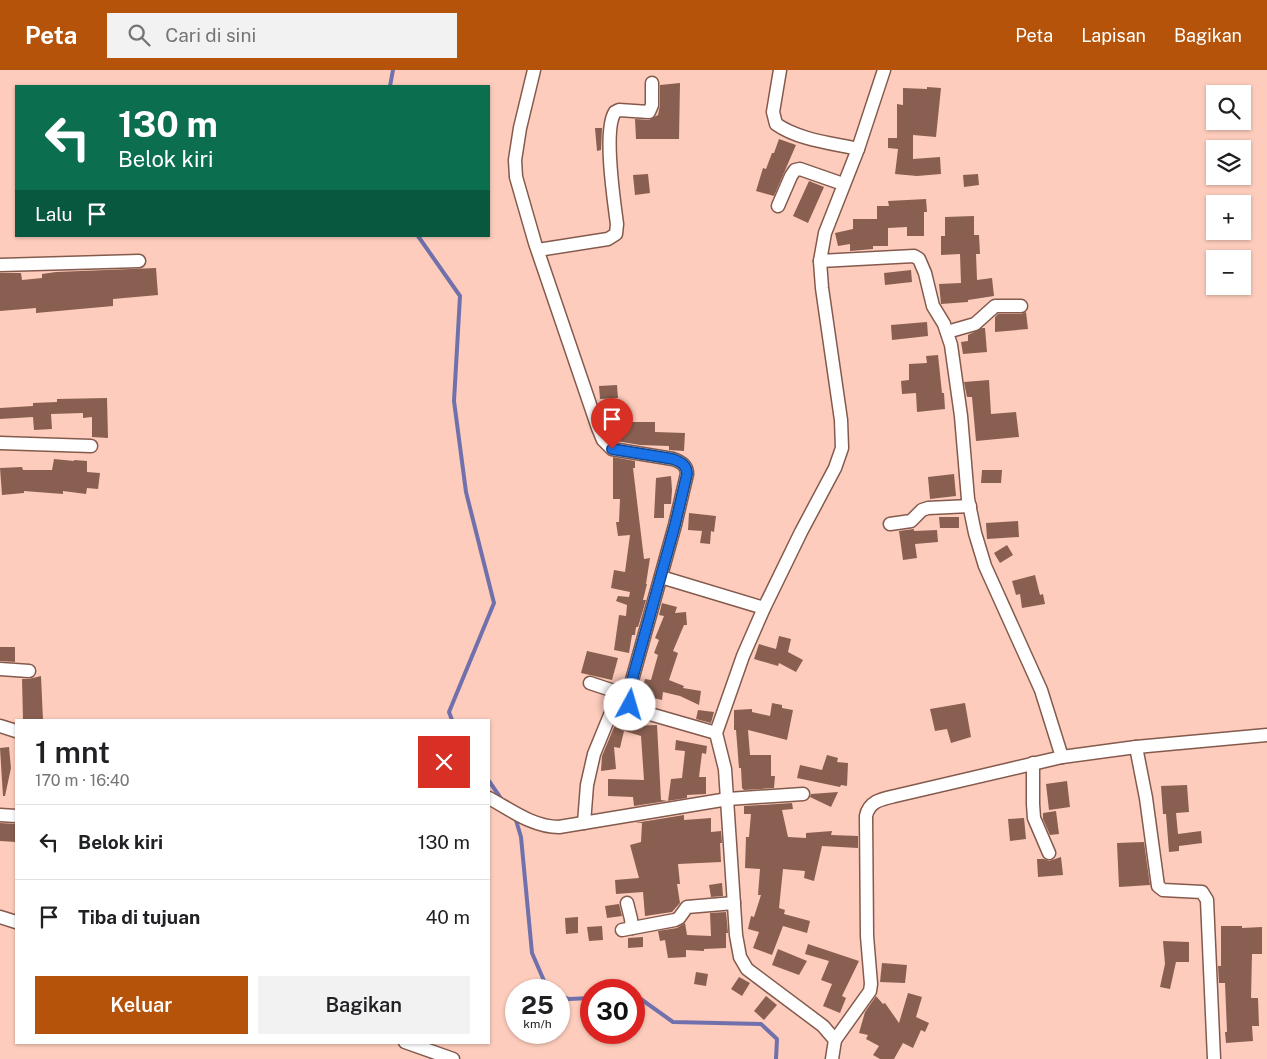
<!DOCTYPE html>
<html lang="id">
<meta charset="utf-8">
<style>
body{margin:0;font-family:"Public Sans",sans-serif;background:#f2f2f2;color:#202124;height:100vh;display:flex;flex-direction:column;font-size:19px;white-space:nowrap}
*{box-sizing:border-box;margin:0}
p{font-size:16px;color:#757577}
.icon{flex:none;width:28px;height:28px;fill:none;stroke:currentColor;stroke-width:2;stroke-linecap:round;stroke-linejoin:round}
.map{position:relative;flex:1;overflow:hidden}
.panel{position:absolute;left:15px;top:649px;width:475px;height:325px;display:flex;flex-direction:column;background:#fff;border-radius:0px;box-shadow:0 1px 4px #0004}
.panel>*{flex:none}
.top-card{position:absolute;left:15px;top:15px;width:475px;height:152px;border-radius:0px;box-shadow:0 1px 4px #0004;background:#0b6e4f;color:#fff;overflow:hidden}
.buttons{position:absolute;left:1206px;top:15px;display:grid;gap:10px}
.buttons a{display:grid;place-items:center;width:45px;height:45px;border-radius:0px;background:#fff;box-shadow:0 1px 4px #0004;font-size:25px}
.speed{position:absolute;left:505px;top:909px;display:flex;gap:10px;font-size:25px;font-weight:700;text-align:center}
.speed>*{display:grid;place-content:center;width:65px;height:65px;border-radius:50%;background:#fff;box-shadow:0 1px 4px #0004;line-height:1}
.speed small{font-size:12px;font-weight:400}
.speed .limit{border:8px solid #d22;background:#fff;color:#111}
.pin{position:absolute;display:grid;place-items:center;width:42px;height:42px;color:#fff;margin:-51px -21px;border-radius:50% 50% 50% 0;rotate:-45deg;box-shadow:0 0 5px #0007}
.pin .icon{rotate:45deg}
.me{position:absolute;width:55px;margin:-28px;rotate:6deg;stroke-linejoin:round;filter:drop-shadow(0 0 4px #0008)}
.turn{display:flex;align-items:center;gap:18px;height:105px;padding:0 20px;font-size:22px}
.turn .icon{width:65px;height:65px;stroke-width:2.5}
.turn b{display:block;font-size:35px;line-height:42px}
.then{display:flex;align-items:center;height:48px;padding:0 20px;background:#0003;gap:10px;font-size:19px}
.round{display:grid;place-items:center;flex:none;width:52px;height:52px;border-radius:0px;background:#f2f2f2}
.head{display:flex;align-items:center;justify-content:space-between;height:85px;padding:0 20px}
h1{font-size:30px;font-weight:600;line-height:38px}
.action{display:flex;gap:10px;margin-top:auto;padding:10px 20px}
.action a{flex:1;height:58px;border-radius:0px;background:#b45309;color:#fff;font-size:20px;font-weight:600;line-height:58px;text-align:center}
.action a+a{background:#f2f2f2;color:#202124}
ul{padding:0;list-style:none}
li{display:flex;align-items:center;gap:15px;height:75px;padding:0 20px;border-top:1px solid #e0e0e0}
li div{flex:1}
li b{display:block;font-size:19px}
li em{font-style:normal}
header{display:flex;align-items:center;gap:30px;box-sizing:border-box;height:70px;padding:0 25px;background:#b45309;color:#fff}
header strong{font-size:24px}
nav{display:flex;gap:28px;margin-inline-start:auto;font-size:18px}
.search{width:350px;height:45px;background:#f2f2f2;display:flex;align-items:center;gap:12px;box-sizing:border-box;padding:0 18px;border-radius:0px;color:#757577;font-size:19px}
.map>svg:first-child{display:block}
</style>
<header>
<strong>Peta</strong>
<div class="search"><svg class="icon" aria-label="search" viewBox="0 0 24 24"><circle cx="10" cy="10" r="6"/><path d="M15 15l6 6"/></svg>Cari di sini</div>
<nav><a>Peta</a><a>Lapisan</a><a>Bagikan</a></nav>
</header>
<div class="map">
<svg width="1267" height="989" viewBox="0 0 1267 989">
<rect width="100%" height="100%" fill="#fdccbc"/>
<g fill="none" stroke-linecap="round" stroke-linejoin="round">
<g stroke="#7071ac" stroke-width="4">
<polyline points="390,16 393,0"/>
<polyline points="418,166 460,226 454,331 466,422 494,533 449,642 452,650"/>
<polyline points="489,711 502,730"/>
<polyline points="515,747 521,767 532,883 548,920"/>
<polyline points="559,925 569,929 591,928"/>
<polyline points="634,927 638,927 673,952 761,954 777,969 776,989"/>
</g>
</g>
<g fill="#895f51">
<polygon points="680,13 679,69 636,69 635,49 649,50 658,45 660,35 660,15"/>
<polygon points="927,17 941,18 936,67 913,65 913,89 940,87 941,104 917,106 895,104 898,79 888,78 888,68 897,68 897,34 903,35 903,18 927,19"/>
<polygon points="595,58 602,58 601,80 597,81"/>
<polygon points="779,69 796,75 774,126 756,121 763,98 766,99 772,83 774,83"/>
<polygon points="648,104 650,123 635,125 633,105"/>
<polygon points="978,104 979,115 964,117 963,105"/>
<polygon points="809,111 824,117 808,153 793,146"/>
<polygon points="926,129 927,142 924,142 924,166 907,166 907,157 888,158 888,176 873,176 873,179 850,181 850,174 838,176 835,163 853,159 853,149 877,149 877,136 889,136 888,131"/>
<polygon points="974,146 974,165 979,165 980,184 976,184 977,210 992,208 994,226 968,230 968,232 941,234 939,214 961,213 960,184 941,185 941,166 945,166 945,147"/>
<polygon points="156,198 158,225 113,229 113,236 36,243 36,238 0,241 0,203 21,203 22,210 42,208 42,204 56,202"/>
<polygon points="911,200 912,212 885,215 884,203"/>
<polygon points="1026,242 1028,259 995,262 995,247 998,244 1021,244"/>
<polygon points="927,252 928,266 892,270 891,255"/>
<polygon points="982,258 985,258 987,282 963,284 961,272 968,271 968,265"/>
<polygon points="938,285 942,323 944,323 945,339 917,342 916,323 902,324 901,311 909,310 909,294 927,293 926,286"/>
<polygon points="989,310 991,344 1016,342 1019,367 976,371 972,327 967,327 964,312"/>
<polygon points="617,315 618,328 600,329 599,316"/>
<polygon points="107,328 108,368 92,367 92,347 83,348 83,343 51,344 52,359 34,360 33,347 0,349 0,338 33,336 33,333 57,332 57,329"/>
<polygon points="610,352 655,352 655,362 685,363 684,381 669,380 669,376 640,375 616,371 610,366"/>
<polygon points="613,387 635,391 635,398 633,398 644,489 650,488 646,514 647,514 643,530 646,530 638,557 636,557 635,565 632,565 629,583 614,580 619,545 626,546 627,535 616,531 618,526 629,527 630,522 611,518 614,500 625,502 630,465 618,466 616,452 619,452 620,429 613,429"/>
<polygon points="54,389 74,391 74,390 87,391 87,402 100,403 98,419 87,418 86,424 63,421 63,424 24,421 24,423 2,425 0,398 22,397 23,400 52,400"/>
<polygon points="982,400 1002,400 1001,413 981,413"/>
<polygon points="954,404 956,426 930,429 928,407"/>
<polygon points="671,406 672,420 671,434 664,434 664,448 654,448 656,408"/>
<polygon points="689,443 716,446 714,462 711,461 710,474 700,473 702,461 688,460"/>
<polygon points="939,447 959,447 959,458 940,458"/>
<polygon points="1018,451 1019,467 987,469 986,453"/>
<polygon points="914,459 914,461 937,460 938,472 915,474 917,488 903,490 899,461"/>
<polygon points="1007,475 1013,485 1000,493 994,483"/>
<polygon points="1035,505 1040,525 1043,524 1045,534 1022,538 1020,524 1016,525 1012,511"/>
<polygon points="662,533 677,537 675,543 686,542 687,555 684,555 673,581 678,583 669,610 684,616 683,618 701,621 699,635 680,626 663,622 662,630 641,625 645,609 651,610 658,585 654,583 659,570 655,568 664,546 659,545"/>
<polygon points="779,566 791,569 788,582 803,590 796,602 779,593 778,596 754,589 759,574 776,579"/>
<polygon points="0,577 15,577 15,592 0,591"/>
<polygon points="587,581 618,588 612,610 581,603"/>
<polygon points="41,606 43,650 23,650 22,609 29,609"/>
<polygon points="772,633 782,635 782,638 793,640 787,670 748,660 750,685 771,685 771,706 775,706 774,718 744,720 742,718 741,698 739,698 736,660 734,660 734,640 752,639 752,642 770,646"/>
<polygon points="965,633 971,667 951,673 947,659 935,661 930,639"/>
<polygon points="698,640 714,642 711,653 696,649"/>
<polygon points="623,645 633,648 630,656 657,655 661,730 668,731 671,709 682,708 685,681 675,680 676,670 707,676 706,684 702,683 699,707 706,707 706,724 687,725 687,728 634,736 633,727 608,726 608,709 644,710 641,666 624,661 620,678 614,677 616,699 601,701 602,686 617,650"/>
<polygon points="9,677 11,698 5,726 3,726 0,678"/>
<polygon points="827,685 838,688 837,692 848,693 847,716 841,715 840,717 797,708 800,695 822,700"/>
<polygon points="1067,711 1070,737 1049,740 1046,714"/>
<polygon points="1187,715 1189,742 1176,743 1178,764 1201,761 1202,773 1179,776 1179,781 1169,782 1166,744 1163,744 1161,716"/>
<polygon points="838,722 831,737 810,727 811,724"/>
<polygon points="792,733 793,739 782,740 788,767 806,768 806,763 832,761 831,765 858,766 858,778 822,776 814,811 804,808 805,801 783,799 779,838 785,840 784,844 810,851 807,863 783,856 772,885 753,878 759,862 748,859 751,846 754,847 761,825 758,825 760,799 745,798 746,767 749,767 751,744 744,744 744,736"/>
<polygon points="1056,741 1059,764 1050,765 1043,749 1043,743"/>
<polygon points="684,745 684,750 711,748 711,762 721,761 722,773 720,773 721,792 678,794 680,814 677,814 680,833 672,842 645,846 643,822 616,824 615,810 639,808 630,775 641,772 642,753 635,753"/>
<polygon points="1024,748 1026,769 1010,771 1008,749"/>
<polygon points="0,753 16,754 16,772 0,771"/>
<polygon points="1144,772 1150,815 1119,817 1117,773"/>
<polygon points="1061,787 1063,805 1038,807 1037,789 1044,789 1049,791"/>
<polygon points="722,813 723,826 711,827 709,815"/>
<polygon points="619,834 622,846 607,848 605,836"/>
<polygon points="726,842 728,863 726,863 726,878 704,879 704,881 686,880 686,887 668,888 665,870 660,871 658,861 677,858 685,853 687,865 711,866 710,843"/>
<polygon points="578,847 578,863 566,864 565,848"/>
<polygon points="602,856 603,870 589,871 587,857"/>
<polygon points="1221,856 1242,856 1242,858 1262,857 1262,884 1252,884 1251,928 1258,928 1259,956 1252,956 1253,971 1226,973 1225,962 1227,962 1225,913 1219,913 1218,896 1221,896"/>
<polygon points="643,867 643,877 628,878 628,868"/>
<polygon points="1163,871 1189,872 1189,892 1176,892 1170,919 1160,917 1165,894"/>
<polygon points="808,874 859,891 842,926 846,928 840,943 823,936 832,914 821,910 829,891 805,884"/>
<polygon points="778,879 807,891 799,905 772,895"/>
<polygon points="882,893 907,895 905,913 880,912"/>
<polygon points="696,902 708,904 706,916 694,914"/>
<polygon points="739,907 750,913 742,926 731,919"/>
<polygon points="908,923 922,927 916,947 929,953 925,962 921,960 913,978 903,973 894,989 880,989 873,985 879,976 866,969 868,965 859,963 865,942 876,926 883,934 885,933 899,953"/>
<polygon points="766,926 777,935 764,950 754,941"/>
</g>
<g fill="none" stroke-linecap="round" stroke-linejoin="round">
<g stroke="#845a4d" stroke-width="15">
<g id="minor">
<path d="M534,0L520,58L515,90L516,107L535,173L598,358L603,370L612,379L673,389C681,392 687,395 687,404L675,455L629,621L630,635L636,640L716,663"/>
<path d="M780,0L773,42L776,54C799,70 831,73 858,79"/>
<polyline points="778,136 791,106 795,100 800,99 843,114"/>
<path d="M538,180L608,169L616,164L617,154C614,131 603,60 615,42L619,40L649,42L652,35V13"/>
<polyline points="820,191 914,186 919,189 925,203 933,236 944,254 951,275 961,346 968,429 975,463 985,496 1041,620 1062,687"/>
<polyline points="0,195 139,191"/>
<polyline points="947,262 975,254 995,236 1021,236"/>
<polyline points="0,373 91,376"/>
<polyline points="890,454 911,451 922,440 928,438 970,436"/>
<polyline points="661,507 764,538"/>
<polyline points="0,599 29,601"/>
<polyline points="590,613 629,626"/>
<polyline points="0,656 16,661"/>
<polyline points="1136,677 1146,728 1158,816 1163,820 1202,822 1207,830 1214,989"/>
<polyline points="1033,693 1033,734 1034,748 1049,783"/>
<path d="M489,728C511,740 533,757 559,757L728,729L803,724"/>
<polyline points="0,745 16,746"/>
<polyline points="584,753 587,715 594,684 610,645 616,639 629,631"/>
<polyline points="627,833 631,849 632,858"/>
<polyline points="0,847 16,852"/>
<polyline points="622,860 675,850 679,848 687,837 734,833"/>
<path d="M835,970L870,921L871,914L867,866L866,746C869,731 882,729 895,726L1062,687L1136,677L1267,665"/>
<polyline points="405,972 453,989"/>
<polyline points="832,989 835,970 823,956 747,899 740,887 736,865 725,699 716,663 743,586 764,538 801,462 835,398 842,378 841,350 822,218 820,191 825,163 858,79 884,0"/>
</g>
</g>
<use href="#minor" stroke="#fff" stroke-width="12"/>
</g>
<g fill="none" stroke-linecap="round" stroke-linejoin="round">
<g stroke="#114b97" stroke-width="12">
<path id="route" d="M612,379L673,389C681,392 687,395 687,404L675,455L629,621L630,635"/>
</g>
<use href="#route" stroke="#1a73e8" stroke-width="9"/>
</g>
</svg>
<div class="buttons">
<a><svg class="icon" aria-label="search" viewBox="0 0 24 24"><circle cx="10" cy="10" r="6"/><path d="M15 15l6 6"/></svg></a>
<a><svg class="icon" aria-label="layers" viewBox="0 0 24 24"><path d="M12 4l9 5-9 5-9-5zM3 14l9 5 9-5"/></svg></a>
<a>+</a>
<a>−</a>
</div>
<div class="speed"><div>25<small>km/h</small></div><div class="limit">30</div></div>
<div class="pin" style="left:612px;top:379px;background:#d93025"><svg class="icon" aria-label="arrive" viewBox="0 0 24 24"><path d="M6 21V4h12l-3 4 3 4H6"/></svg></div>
<svg class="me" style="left:630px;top:635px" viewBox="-20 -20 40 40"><circle r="19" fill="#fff"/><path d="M0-13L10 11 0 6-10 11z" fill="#1a73e8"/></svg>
<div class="top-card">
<div class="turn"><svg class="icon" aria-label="left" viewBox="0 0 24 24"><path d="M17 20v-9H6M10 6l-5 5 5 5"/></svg><div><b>130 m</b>Belok kiri</div></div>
<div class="then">Lalu<svg class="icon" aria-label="arrive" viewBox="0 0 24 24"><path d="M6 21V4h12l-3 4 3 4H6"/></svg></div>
</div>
<section class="panel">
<div class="head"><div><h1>1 mnt</h1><p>170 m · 16:40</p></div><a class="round" style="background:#d93025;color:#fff"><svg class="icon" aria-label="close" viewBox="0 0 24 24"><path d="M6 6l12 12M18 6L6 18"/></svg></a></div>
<ul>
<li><svg class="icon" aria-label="left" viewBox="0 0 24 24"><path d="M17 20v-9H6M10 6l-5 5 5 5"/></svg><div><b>Belok kiri</b></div><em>130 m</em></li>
<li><svg class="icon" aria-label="arrive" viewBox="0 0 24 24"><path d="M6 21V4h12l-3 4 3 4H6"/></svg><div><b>Tiba di tujuan</b></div><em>40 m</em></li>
</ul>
<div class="action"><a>Keluar</a><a>Bagikan</a></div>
</section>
</div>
